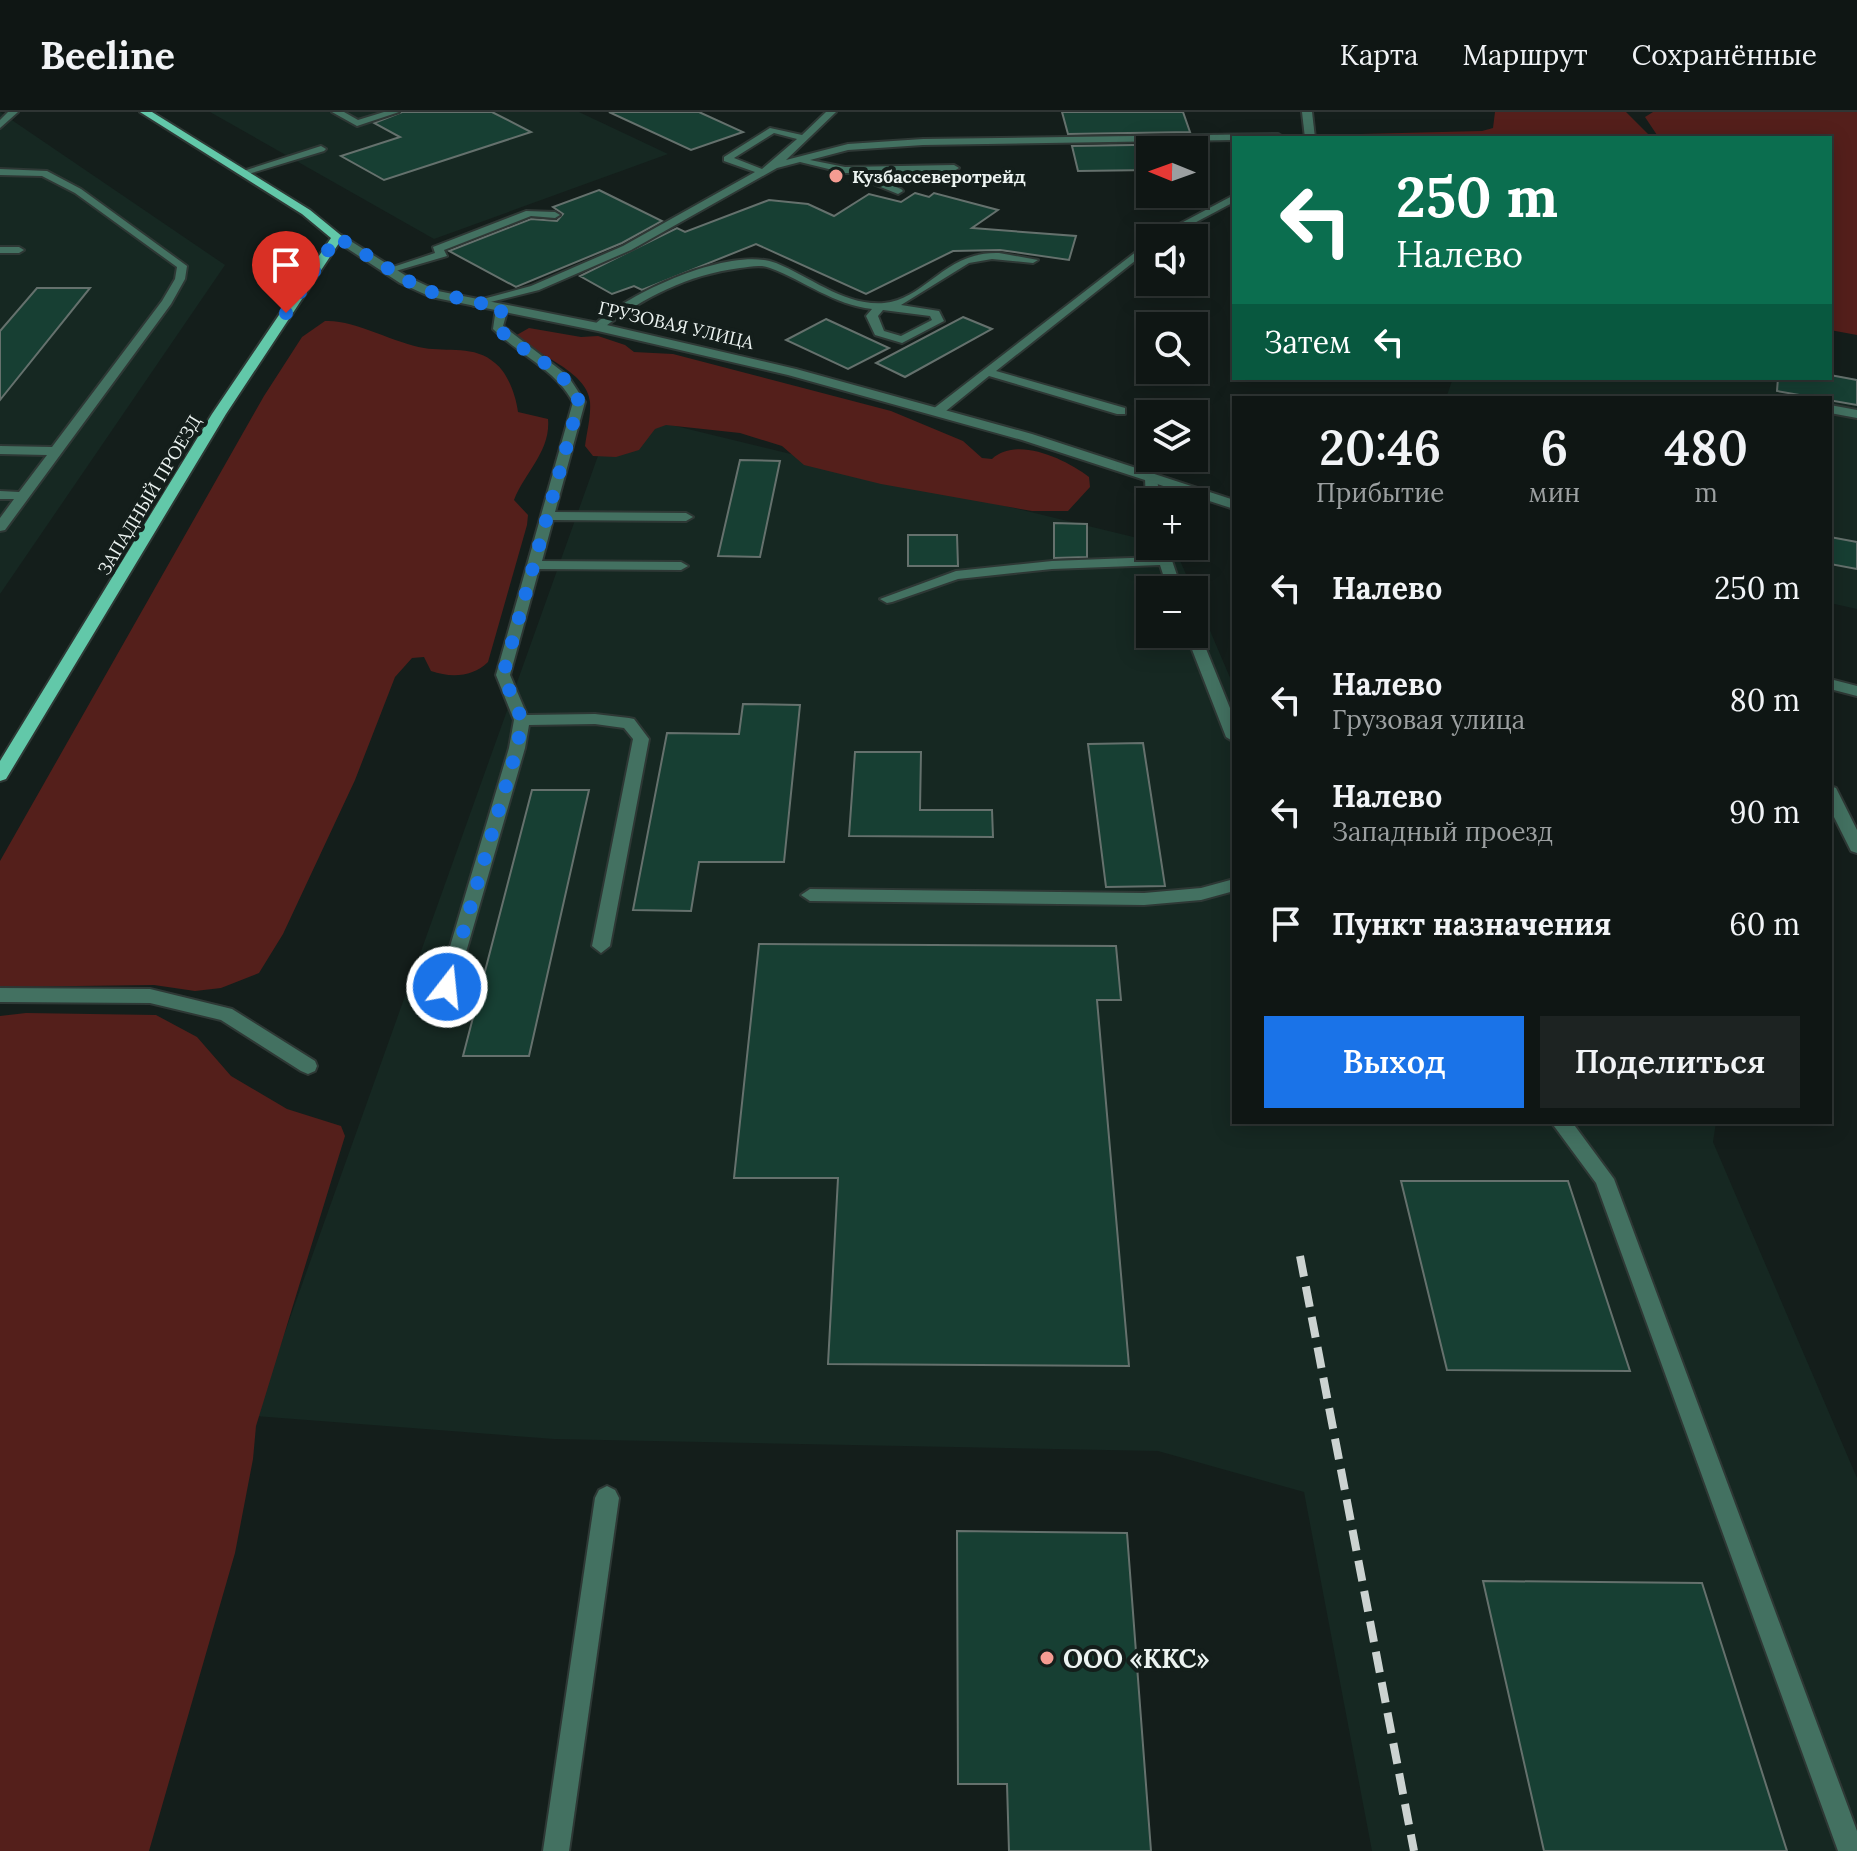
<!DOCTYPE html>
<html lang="ru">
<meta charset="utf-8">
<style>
body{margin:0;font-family:Lora,serif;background:#1d2322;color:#f1f3f6;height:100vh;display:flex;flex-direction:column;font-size:30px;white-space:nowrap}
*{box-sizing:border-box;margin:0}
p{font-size:26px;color:#9b9fa0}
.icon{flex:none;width:44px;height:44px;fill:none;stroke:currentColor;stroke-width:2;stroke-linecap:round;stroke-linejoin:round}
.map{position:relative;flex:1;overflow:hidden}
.sheet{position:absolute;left:1232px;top:284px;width:600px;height:728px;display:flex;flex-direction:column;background:#0f1614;border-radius:0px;box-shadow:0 4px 20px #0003,0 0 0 2px #2f3534}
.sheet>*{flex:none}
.guide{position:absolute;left:1232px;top:24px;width:600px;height:244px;border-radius:0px;box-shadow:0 4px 20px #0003,0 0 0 2px #2f3534;background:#0b6e4f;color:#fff;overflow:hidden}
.needle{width:52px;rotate:271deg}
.buttons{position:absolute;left:1136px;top:24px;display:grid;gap:16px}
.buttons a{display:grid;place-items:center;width:72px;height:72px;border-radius:0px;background:#0f1614;box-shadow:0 4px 20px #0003,0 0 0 2px #2f3534;font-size:40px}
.pin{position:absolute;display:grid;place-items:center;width:68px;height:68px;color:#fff;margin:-82px -34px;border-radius:50% 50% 50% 0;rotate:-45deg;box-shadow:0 0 8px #0007}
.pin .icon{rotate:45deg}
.me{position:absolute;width:88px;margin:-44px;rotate:16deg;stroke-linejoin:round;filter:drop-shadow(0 0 6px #0008)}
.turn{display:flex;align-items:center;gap:28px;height:168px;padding:0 32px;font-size:36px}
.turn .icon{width:104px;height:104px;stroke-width:2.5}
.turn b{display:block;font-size:56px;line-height:68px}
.then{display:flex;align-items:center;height:76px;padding:0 32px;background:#0003;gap:16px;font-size:30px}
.eta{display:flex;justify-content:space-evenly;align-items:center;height:136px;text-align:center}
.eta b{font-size:48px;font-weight:600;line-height:56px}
.button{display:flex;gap:16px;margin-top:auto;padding:16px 32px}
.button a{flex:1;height:92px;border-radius:0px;background:#1a73e8;color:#fff;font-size:32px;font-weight:600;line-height:92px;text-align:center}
.button a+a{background:#1d2322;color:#f1f3f6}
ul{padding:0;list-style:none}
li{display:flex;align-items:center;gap:24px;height:112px;padding:0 32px}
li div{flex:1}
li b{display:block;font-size:30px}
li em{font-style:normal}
header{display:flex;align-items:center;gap:48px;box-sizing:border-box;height:112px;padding:0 40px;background:#0f1614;border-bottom:2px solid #2f3534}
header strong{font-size:38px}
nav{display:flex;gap:44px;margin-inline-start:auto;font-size:28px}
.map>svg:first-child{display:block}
</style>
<header>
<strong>Beeline</strong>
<nav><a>Карта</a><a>Маршрут</a><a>Сохранённые</a></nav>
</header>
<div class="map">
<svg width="1857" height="1739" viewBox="0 0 1857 1739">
<rect width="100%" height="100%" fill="#141e1b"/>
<g fill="#162822">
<polygon points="0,0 225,153 0,482"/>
<polygon points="210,0 579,0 668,42 434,127"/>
<polygon points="1830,262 1857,267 1857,497 1830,491 1830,286 1446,286 1453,266 1830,266"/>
<polygon points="614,299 1150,429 1150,434 1174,435 1193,478 1150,478 1150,522 1194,522 1194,481 1234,575 1234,1010 1716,1010 1713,1030 1857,1366 1857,1739 1372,1739 1304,1380 1158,1339 554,1327 255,1304"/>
</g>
<g fill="#541f1b">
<polygon points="1495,0 1626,0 1652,26 1341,26 1360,22 1482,19 1493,16"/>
<polygon points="1653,0 1857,0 1857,223 1830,218 1830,26 1659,26 1645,5"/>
<path d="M325,209C353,207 394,231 424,236C447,240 475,233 495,251C508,261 516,284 518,300L548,307C551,339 525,360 514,388L528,403L527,413L488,550C473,565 451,566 431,559L424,545L412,546L395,565L355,668L283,822L259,861L221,876L195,879L154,873L0,875V749L264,284L302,225Z"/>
<path d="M529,216L581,225L598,224L625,233L634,240L673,242L891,299L963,329L982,346L992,347C1017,324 1065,347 1089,365L1090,375L1068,399H1032L881,372L804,353L782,334L740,321L666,313L655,317L639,338L616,345L593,344L585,334C587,319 591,305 590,290C588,259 534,242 515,224Z"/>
<polygon points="26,901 156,903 197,925 231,964 287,997 341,1014 345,1024 256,1314 253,1347 235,1441 149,1739 0,1739 0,904"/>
</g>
<g fill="#173f33" stroke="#65716d" stroke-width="2">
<polygon points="402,0 492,0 531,20 384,68 341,44 400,25 374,11"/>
<polygon points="609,0 699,0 743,20 691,38"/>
<polygon points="1062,0 1183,0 1190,20 1068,22"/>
<polygon points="1194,32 1204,57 1194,57 1194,38 1150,38 1150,58 1078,59 1072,34"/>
<polygon points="599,78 662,109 622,131 516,175 449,139 531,107 557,109 563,102 553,95"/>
<polygon points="915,81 929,85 934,81 998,98 972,116 1076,124 1069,148 1000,138 953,139 866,182 756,132 642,178 634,174 612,182 580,164 677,116 685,120 769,88 808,92 834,104 869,82 901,90"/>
<polygon points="37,176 90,176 0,288 0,219"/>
<polygon points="963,205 992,217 905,265 876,251"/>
<polygon points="826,207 889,236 848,257 786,228"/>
<polygon points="1830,263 1857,268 1857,293 1777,279 1778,266 1830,266"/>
<polygon points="740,348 780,349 760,445 718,444"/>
<polygon points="1054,411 1087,412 1087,445 1054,446"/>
<polygon points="908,423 957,423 958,454 908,454"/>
<polygon points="1830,425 1857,430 1857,457 1830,452"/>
<polygon points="743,592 800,593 784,750 699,750 691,799 633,798 667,621 739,622"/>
<polygon points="1143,631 1165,774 1106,775 1088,632"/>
<polygon points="855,640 921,640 920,698 992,698 993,725 849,724"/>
<polygon points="532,678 589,678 529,944 463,944"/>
<polygon points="759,832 1116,834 1121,888 1097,888 1129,1254 828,1252 838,1066 734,1066"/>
<polygon points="1401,1069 1568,1069 1630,1259 1447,1258"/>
<polygon points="957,1419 1127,1421 1151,1739 1009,1739 1007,1672 958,1672"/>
<polygon points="1483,1469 1702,1471 1787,1739 1544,1739"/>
</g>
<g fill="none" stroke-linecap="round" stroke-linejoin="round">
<g stroke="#2e3835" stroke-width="4">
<g id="service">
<polygon points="8,0 18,0 0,16 0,8"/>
<polygon points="332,0 344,0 358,8 384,0 399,0 357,14"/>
<path d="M826,0H836L786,48L848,32L923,27L1278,22L1283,25L1234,26V28L923,33L848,38L810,48L845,55L954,53L959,56L954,59L861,61L901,77L903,79L898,82L856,65L857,61H845L800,50L777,56L631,138L539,178L474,194L468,191L531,174L623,134L755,60L724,49V45L770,16L802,23ZM774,21L797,27L762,57L734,46Z"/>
<polygon points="1302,0 1312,0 1315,26 1305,26"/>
<polygon points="321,34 326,37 324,39 245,63 237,61"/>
<polygon points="0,57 47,59 81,77 187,154 185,167 171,192 5,418 0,419 0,406 14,387 0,387 0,379 19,380 47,343 0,342 0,334 52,335 162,189 175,167 177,155 75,81 42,64 0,63"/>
<polygon points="1234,83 1234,90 1166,126 1153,126"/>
<polygon points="526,99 555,100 560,103 555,106 531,104 444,138 447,144 389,161 384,158 435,141 433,135"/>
<polygon points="1150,129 1150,137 996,259 1125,296 1125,302 1117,302 989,264 941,303 933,303 933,297"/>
<polygon points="0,135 19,135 24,138 19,141 0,141"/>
<path d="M999,141L1038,148L1033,151L992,147L969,151L901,193L939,199L944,209L902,231L875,223L866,204L872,197C834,193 805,169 770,156C760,152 750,155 740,156C687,163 644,185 602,217L592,215C625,182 731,133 776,151C811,165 844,194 884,191C926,187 945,139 999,141ZM883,198L930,204L932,208L901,224L884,219L878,204Z"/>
<path d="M502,193L508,196L503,214L568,264L585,290L555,400L686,401L693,405L686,409L553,408L542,449L681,450L688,454L681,458L539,457L510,563L527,603L595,602L629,606L634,607L649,627L610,834L601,841L592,834L633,627L624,616L595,612L529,613L525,636L456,875L453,880H441L438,875L509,636L514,608L496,563L573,290C555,257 520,243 493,217L496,196Z"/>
<polygon points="1830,293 1857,298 1857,306 1830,301"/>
<polygon points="1151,362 1157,366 1160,390 1150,390 1150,393 1146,390 1145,366"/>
<polygon points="1153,434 1167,434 1182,478 1168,478 1160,453 1052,457 958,467 892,490 887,491 880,487 956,459 1052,449 1157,445"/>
<polygon points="1194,518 1200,522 1234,606 1234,630 1226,625 1186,522 1194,522"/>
<polygon points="1830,674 1836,676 1857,718 1857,741 1851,739 1830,697"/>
<polygon points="1234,767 1234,779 1201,788 1144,793 810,789 801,783 810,777 1144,781 1201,776"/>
<polygon points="0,876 150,877 232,897 315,949 317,954 315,959 308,962 301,959 221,908 150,891 0,890"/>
<polygon points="1551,1010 1572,1010 1614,1067 1857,1719 1857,1739 1838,1739 1596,1071"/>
<polygon points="607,1374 615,1378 619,1386 569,1739 543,1739 595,1386 599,1378"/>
</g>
</g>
<g stroke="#2e3835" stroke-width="4">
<g id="minor">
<polygon points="333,123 341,123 408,165 438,179 598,211 796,257 1032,322 1234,388 1234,397 1022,328 788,263 598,219 431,185 400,171 333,127"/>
<polygon points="1830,567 1857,574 1857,584 1830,577"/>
</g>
</g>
<g stroke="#2e3835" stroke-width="4">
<polygon id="primary" points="140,0 152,0 310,98 343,125 226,302 6,667 0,669 0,649 212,302 331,126 302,102"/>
</g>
<use href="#service" fill="#437161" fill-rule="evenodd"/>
<use href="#minor" fill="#437161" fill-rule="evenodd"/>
<use href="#primary" fill="#62c8a9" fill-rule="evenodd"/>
<polyline stroke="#ccd3d1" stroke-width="8" stroke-dasharray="21 10" stroke-linecap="butt" points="1300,1144 1414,1739"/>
</g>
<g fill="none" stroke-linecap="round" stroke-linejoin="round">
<path stroke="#1a73e8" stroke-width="14" stroke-dasharray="0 25.2" d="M286,201L337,125L423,178L502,196L497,215C523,243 564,253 579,290L503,563L522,608L517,636L447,875"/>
</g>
<g fill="#f59c92" stroke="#141e1b" stroke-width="3">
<circle cx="836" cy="64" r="8"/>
<circle cx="1047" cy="1546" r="8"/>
</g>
<g text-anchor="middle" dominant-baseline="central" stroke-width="8" stroke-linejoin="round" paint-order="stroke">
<g font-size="18" font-weight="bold" fill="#ecf3f1" stroke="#141e1b" text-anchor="start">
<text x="852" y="64">Кузбассеверотрейд</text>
</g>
<g font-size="18" fill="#ecf3f1" stroke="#141e1b">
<text transform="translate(676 213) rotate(13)">ГРУЗОВАЯ УЛИЦА</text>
<text transform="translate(149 383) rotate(-59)">ЗАПАДНЫЙ ПРОЕЗД</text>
</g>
<g font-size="26" font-weight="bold" fill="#ecf3f1" stroke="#141e1b" text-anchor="start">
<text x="1063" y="1546">ООО «ККС»</text>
</g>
</g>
</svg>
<div class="buttons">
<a><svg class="needle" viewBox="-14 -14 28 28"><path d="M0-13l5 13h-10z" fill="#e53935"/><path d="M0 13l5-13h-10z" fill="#9b9fa0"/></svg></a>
<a><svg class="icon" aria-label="sound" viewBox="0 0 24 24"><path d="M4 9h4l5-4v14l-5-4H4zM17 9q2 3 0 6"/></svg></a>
<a><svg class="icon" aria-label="search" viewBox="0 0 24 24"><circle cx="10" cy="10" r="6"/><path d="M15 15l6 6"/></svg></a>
<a><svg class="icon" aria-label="layers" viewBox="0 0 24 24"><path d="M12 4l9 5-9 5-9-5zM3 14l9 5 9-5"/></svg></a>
<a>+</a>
<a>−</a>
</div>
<div class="pin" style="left:286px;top:201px;background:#d93025"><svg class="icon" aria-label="arrive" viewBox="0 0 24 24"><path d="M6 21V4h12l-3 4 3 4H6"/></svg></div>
<svg class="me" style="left:447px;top:875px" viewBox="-20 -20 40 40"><circle r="17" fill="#1a73e8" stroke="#fff" stroke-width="3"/><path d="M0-11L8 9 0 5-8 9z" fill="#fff"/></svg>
<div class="guide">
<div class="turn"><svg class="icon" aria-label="left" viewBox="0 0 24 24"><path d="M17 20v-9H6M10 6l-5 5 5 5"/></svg><div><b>250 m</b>Налево</div></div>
<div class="then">Затем<svg class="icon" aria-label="left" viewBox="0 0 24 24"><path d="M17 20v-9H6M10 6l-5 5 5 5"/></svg></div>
</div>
<section class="sheet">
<div class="eta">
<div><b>20:46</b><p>Прибытие</p></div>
<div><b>6</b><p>мин</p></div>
<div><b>480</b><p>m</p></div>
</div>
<ul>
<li><svg class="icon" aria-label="left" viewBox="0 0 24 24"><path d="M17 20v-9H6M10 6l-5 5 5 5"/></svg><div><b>Налево</b></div><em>250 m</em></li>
<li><svg class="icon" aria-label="left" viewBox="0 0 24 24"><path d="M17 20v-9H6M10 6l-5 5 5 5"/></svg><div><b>Налево</b><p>Грузовая улица</p></div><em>80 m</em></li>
<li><svg class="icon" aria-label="left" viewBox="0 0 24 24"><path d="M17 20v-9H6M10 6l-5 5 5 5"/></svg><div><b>Налево</b><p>Западный проезд</p></div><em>90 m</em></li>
<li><svg class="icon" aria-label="arrive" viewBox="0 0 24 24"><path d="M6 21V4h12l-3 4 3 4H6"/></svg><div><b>Пункт назначения</b></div><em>60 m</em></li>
</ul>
<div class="button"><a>Выход</a><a>Поделиться</a></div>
</section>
</div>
